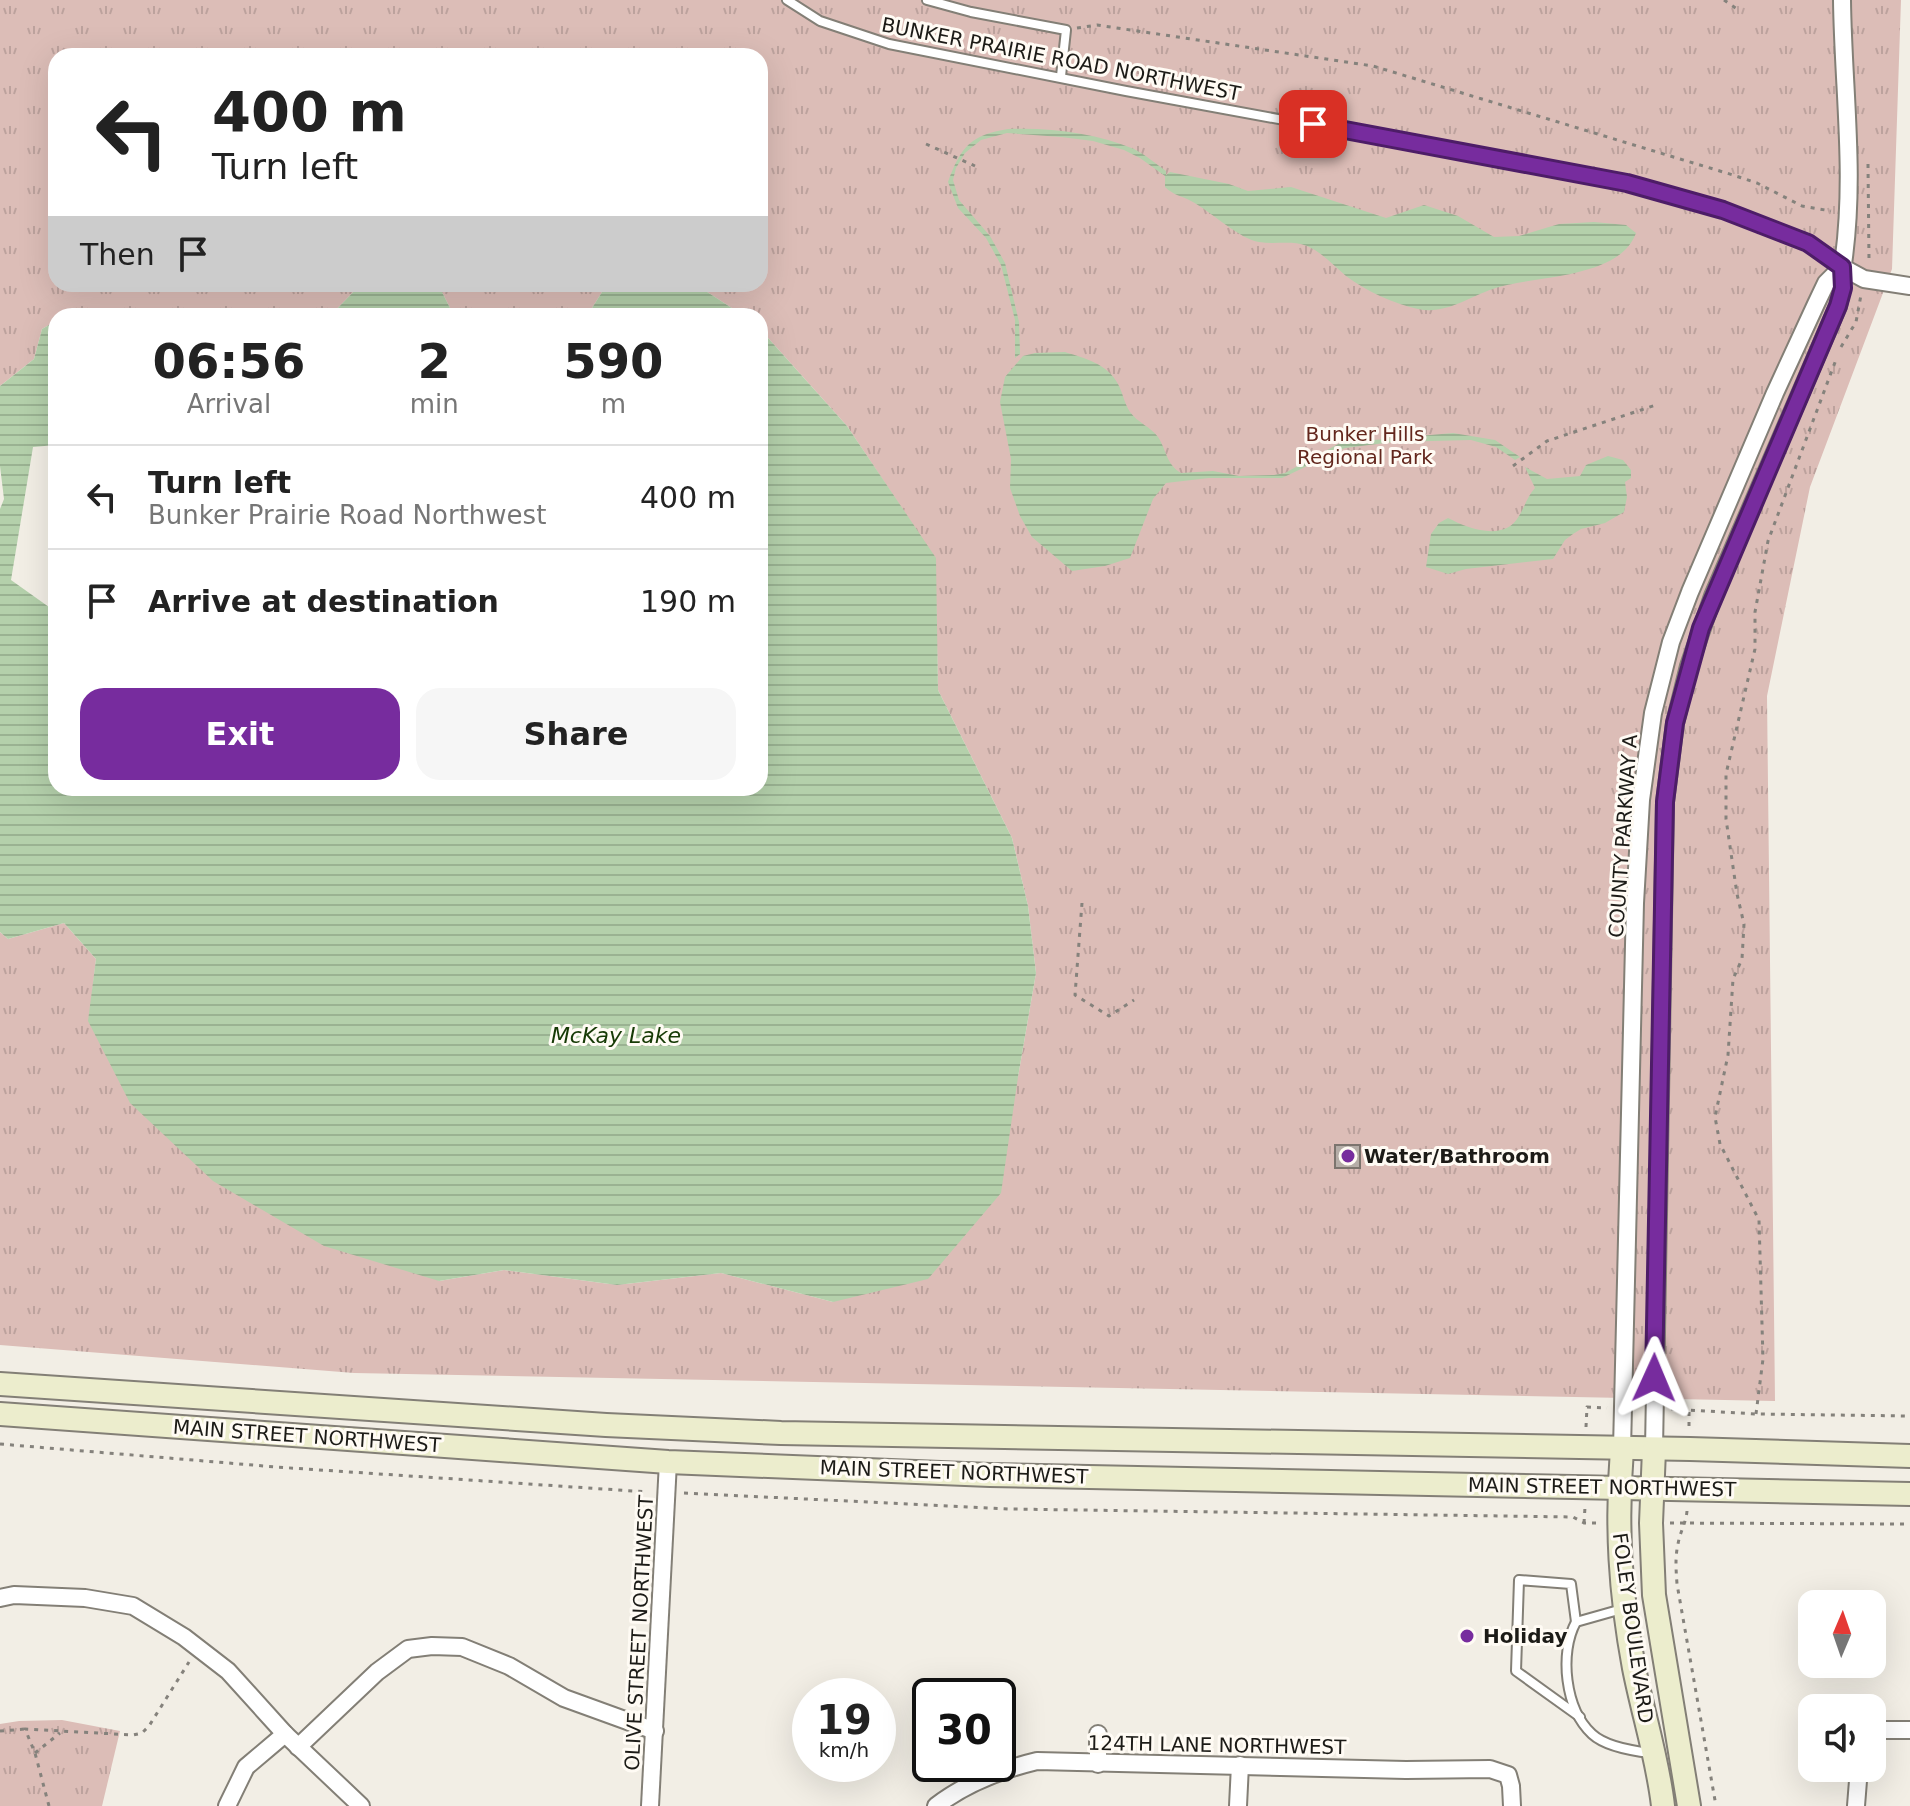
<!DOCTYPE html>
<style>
body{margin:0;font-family:"DejaVu Sans",sans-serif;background:#f6f6f6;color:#222;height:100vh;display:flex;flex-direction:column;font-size:30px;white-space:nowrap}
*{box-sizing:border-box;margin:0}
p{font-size:26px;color:#767676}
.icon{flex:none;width:44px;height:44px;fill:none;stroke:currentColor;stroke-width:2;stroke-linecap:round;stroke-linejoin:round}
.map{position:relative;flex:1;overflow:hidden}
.sheet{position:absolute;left:48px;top:308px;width:720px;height:488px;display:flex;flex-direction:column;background:#fff;border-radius:24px;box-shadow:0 8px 32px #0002}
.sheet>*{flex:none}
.top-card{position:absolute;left:48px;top:48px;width:720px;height:244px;border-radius:24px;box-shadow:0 8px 32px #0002;background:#fff;color:#222;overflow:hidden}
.needle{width:52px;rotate:2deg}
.tools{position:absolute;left:1798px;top:1590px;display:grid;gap:16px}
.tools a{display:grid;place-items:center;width:88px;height:88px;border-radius:16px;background:#fff;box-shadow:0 8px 32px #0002;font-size:40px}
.speed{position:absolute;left:792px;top:1678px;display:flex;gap:16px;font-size:40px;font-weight:700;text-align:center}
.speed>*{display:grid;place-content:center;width:104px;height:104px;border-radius:50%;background:#fff;box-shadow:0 8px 32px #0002;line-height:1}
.speed small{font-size:20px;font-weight:400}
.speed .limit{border:4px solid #111;border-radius:12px;background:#fff;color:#111}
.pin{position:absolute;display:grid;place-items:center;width:68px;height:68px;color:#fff;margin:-34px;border-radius:16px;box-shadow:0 4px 12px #0006}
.me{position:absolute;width:88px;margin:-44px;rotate:1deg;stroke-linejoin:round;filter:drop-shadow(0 0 6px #0008)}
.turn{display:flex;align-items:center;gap:28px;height:168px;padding:0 32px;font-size:36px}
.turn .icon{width:104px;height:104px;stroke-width:2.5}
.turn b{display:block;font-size:56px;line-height:68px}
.then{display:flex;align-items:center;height:76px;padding:0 32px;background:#0003;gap:16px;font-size:30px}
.eta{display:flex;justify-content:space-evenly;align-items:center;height:136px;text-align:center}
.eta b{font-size:48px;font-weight:600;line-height:56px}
.cta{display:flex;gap:16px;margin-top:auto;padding:16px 32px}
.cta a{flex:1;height:92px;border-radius:24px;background:#772c9e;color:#fff;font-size:32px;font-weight:600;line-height:92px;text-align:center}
.cta a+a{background:#f6f6f6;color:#222}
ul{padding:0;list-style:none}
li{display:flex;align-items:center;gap:24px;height:104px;padding:0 32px;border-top:2px solid #e0e0e0}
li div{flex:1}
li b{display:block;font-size:30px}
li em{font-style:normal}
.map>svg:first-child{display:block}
</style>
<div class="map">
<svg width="1910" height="1806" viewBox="0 0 1910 1806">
<defs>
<pattern id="park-tufts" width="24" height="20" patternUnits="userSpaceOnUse" patternTransform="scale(2)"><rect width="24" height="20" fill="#dcbdb7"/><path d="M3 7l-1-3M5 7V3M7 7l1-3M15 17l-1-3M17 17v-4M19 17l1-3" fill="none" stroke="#bca29d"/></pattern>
<pattern id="water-rules" width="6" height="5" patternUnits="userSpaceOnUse" patternTransform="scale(2)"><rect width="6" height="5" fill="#b4d0ab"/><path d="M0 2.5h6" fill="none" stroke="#9ab292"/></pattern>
</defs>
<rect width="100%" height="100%" fill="#f2eee5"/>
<g fill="url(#park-tufts)">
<path d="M0,0H1901L1892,269L1810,487L1767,696L1775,1401L354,1373L0,1345V932L8,939L64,923L96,959L89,1021L439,1281L504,1270L617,1285L721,1273L833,1302L1018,1077L1036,973L1028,906L1012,838L938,690L935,558L847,426L760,329V316H744L695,284H760V56H56V284H361L330,316H147L138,309C118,321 98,314 76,309L64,316H56V321L42,329L34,359L0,386Z"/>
<polygon points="438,284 607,284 587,316 454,316"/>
<polygon points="62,1720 120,1731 102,1806 0,1806 0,1724 19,1721"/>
</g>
<g fill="url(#water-rules)">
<path d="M1008,129C1049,127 1097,133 1134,149C1146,155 1156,164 1166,171V175L1170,172L1229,184L1248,191L1291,187L1386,218L1424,205L1458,216L1494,237L1519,236L1559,224L1594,222L1626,225L1636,233C1619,280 1532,275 1493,289C1468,297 1446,315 1418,309C1394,304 1366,291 1346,276C1333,265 1323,253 1307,246C1291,240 1275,245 1259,242C1241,240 1210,211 1191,201C1182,196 1173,195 1165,187V176L1140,158L1124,150L1093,141L1061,137L1007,133L981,140L965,153L956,168L953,180L959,200L990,236L1005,263L1019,322L1020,354L1015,358V320L1001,265L986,238L958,208L948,182C961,146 971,135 1008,129Z"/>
<polygon points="361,284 438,284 454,316 330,316"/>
<polygon points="607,284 695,284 744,316 587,316"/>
<polygon points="56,321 56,445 33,447 11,580 56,612 56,788 760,788 760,329 847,426 936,558 938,690 1012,838 1028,906 1036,973 1018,1077 1001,1193 928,1279 833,1302 721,1273 617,1285 504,1270 439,1281 324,1246 213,1181 130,1103 88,1021 96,959 64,923 8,939 0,932 0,509 4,499 0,466 0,386 34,359 42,329"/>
<path d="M1065,352C1084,358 1108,364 1118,384C1123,393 1124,403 1130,412C1138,423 1151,427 1158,437C1167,451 1166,464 1181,473L1213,471L1239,476L1274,475L1285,473L1340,443L1453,433L1495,440L1520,457L1515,460L1496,447L1471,440L1393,442L1345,448L1282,478H1209L1166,483L1153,499L1130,558L1105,566L1072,571L1032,537L1020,516L1010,488L1011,459L1000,402L1005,377L1023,356L1035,353Z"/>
<path d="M1608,456L1623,460L1631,470V478L1625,482L1627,497L1624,512L1605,523L1581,529L1573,534L1565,540L1553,559L1466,569L1448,574L1426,567L1431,534L1439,523L1448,518C1469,529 1505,542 1519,516C1525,506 1528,495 1535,488L1525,467L1547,479L1580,476L1586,465Z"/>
</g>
<rect fill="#b5ada7" stroke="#7c746e" stroke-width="2" x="1335" y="1145" width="25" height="23"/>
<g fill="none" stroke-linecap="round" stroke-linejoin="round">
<g stroke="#837f76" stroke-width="12">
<g id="lane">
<polyline points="787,0 820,21 889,44 1126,91 1627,183 1723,210 1808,243 1842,267"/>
<polyline points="927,0 971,12 1066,30 1061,76"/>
<path d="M1622,1609L1576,1622C1559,1653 1565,1709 1592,1734C1606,1747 1633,1751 1651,1753"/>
<polyline points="1576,1622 1571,1584 1519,1580 1516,1671 1580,1717"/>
</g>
</g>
<g stroke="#837f76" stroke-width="20">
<g id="street">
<polyline points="1842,267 1864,279 1910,286"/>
<polyline points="1622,1449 1635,903 1641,800 1653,713 1671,642 1690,592 1775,393 1816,304 1826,283 1842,267"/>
<path d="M1654,1450L1665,802L1675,723L1689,666L1713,596L1838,306C1842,291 1841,278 1843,264C1856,176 1843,88 1842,0"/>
<polyline points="0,1598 14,1595 85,1598 133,1606 184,1637 228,1671 285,1734 361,1806"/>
<polyline points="1872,1730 1910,1730"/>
<polyline points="298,1747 377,1672 408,1649 432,1646 462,1647 509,1666 564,1698 655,1731"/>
<polyline points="1098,1764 1098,1734"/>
<polyline points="227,1806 246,1767 285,1734"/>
<polyline points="650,1806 668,1462"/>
<path d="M936,1806C966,1783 1000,1770 1037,1761L1406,1770L1490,1769L1508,1775L1511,1786L1512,1806"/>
<polyline points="1238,1806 1240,1765"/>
<polyline points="1856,1806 1859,1768"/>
</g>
</g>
<g stroke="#837f76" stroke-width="26">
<g id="secondary">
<polyline points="0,1384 606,1425 781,1433 1690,1449 1910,1456"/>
<polyline points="0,1414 668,1462 990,1475 1910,1494"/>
<path d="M1622,1449C1616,1525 1620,1593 1634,1668C1643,1714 1658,1760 1663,1806"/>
<polyline points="1654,1450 1651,1523 1654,1595 1689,1806"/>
</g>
</g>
<g stroke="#85827c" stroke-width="3" stroke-dasharray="4 6" stroke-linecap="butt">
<polyline points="1724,0 1740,11"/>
<polyline points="1077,28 1097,25 1373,66 1733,175 1757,183 1802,206 1831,211"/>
<polyline points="926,144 975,166"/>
<polyline points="1868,164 1869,260"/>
<polyline points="1841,347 1856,322 1861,295"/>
<polyline points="1513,466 1547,441 1656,405"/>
<polyline points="1082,903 1075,995 1109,1016 1134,1000"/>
<polyline points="1671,1409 1756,1414 1910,1416"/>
<polyline points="1689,1412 1689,1428"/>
<polyline points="1756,1414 1763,1359 1759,1220 1720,1144 1715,1117 1728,1055 1733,979 1742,959 1744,924 1737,894 1726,819 1726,774 1755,649 1755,612 1768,541 1837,357"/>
<polyline points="1586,1427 1587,1407 1607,1408"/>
<polyline points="0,1444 276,1467 648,1492"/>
<polyline points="684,1493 1009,1509 1573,1517 1584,1523 1598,1523"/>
<path d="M1687,1511C1686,1523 1680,1532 1678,1544C1675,1557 1676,1570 1677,1584L1716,1806"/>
<polyline points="1584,1523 1585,1507"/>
<polyline points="1670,1523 1910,1524"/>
<polyline points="0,1731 25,1729"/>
<polyline points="35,1753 60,1733"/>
<polyline points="49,1806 35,1753 25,1729 133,1735 142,1733 149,1726 189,1662"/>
</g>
<use href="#lane" stroke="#fff" stroke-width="8"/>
<use href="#street" stroke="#fff" stroke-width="16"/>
<use href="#secondary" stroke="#ecedcd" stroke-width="22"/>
</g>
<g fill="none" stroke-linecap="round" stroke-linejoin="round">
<g stroke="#4d1d67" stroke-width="20">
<polyline id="route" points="1313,124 1627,183 1723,210 1808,243 1842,267 1843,288 1838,306 1701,628 1675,723 1665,802 1654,1378"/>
</g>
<use href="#route" stroke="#772c9e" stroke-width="14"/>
</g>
<g fill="#772c9e" stroke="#fffbf4" stroke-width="3">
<circle cx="1348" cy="1156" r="8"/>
<circle cx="1467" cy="1636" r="8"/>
</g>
<g text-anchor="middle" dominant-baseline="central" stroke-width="6" stroke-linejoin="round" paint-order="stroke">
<g font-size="20" fill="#1c1b17" stroke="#fffbf4">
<text transform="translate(1061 59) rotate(11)">BUNKER PRAIRIE ROAD NORTHWEST</text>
<text transform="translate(1623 836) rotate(-86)">COUNTY PARKWAY A</text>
<text transform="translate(307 1436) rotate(4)">MAIN STREET NORTHWEST</text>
<text transform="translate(954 1472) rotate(2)">MAIN STREET NORTHWEST</text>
<text transform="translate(1602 1487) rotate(1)">MAIN STREET NORTHWEST</text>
<text transform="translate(1633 1628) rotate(82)">FOLEY BOULEVARD</text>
<text transform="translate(639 1633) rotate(-87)">OLIVE STREET NORTHWEST</text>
<text transform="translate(1217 1745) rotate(1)">124TH LANE NORTHWEST</text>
</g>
<g font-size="20" fill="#63271d" stroke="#fffbf4">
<text x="1365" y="434">Bunker Hills<tspan x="1365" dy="23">Regional Park</tspan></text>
</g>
<g font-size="20" font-weight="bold" fill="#1c1b17" stroke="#fffbf4" text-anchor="start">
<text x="1364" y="1156">Water/Bathroom</text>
<text x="1483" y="1636">Holiday</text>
</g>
<g font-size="22" font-style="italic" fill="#163a05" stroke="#fffbf4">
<text x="616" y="1035">McKay Lake</text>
</g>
</g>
</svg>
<div class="tools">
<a><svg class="needle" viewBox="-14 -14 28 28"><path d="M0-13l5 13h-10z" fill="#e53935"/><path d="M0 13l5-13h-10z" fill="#767676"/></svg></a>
<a><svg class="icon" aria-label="sound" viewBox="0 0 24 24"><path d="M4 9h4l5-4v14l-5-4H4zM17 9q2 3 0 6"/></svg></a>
</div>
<div class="speed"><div>19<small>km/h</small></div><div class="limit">30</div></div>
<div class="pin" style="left:1313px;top:124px;background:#d93025"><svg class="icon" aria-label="arrive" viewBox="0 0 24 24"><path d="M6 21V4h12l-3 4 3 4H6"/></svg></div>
<svg class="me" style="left:1654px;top:1378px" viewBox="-20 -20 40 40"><path d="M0-17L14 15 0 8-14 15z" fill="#772c9e" stroke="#fff" stroke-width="4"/></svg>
<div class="top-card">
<div class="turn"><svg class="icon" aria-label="left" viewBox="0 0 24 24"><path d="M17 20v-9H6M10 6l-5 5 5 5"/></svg><div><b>400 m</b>Turn left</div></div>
<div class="then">Then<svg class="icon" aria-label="arrive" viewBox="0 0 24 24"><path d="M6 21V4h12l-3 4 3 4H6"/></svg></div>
</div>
<section class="sheet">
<div class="eta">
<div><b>06:56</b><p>Arrival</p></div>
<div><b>2</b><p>min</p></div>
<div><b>590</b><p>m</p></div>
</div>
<ul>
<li><svg class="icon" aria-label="left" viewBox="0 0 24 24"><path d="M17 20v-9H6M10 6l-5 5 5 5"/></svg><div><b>Turn left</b><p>Bunker Prairie Road Northwest</p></div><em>400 m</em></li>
<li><svg class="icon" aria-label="arrive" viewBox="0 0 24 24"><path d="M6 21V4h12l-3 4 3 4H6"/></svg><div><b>Arrive at destination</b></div><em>190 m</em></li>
</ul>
<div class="cta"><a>Exit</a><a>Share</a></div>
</section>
</div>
